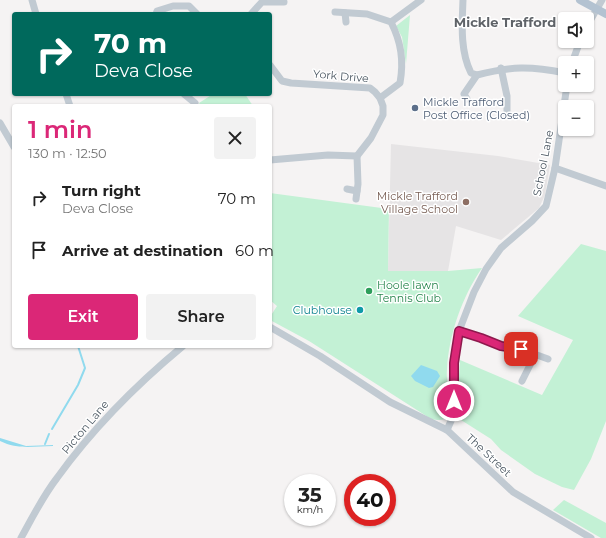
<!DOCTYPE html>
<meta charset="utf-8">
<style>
body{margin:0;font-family:Montserrat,sans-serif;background:#f2f2f2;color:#222;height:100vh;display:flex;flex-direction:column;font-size:15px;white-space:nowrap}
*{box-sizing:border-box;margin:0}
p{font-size:13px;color:#767676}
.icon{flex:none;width:22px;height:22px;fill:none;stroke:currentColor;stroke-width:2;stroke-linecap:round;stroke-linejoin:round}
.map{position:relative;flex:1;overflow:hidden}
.side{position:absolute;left:12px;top:104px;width:260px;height:244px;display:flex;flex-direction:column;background:#fff;border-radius:4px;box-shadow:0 1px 3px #0004}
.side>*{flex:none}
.banner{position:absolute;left:12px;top:12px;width:260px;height:84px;border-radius:4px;box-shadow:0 1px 3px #0004;background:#00695c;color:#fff;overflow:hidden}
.buttons{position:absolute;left:558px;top:12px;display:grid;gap:8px}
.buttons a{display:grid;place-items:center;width:36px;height:36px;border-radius:4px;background:#fff;box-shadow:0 1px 3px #0004;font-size:20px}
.speed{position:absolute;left:284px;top:474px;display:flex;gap:8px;font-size:20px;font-weight:700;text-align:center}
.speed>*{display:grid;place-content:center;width:52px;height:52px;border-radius:50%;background:#fff;box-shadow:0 1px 3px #0004;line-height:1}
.speed small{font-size:10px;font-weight:400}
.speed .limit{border:6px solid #d22;background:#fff;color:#111}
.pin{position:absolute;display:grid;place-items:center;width:34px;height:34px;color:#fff;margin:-17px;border-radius:8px;box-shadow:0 2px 6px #0006}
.me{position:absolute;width:44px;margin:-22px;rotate:0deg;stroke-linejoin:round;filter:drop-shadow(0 0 3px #0008)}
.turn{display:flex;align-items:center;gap:14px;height:84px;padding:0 16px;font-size:18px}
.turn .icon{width:52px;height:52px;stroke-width:2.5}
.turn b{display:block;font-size:28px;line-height:34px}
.round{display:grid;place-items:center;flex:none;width:42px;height:42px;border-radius:4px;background:#f2f2f2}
.summary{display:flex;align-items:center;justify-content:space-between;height:68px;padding:0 16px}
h1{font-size:24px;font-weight:600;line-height:30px;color:#db2777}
.button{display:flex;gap:8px;margin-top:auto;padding:8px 16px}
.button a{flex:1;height:46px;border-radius:4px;background:#db2777;color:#fff;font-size:16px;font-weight:600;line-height:46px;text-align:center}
.button a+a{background:#f2f2f2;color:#222}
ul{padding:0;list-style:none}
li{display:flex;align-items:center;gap:12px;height:52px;padding:0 16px}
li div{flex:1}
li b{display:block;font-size:15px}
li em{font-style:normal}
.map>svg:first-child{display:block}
</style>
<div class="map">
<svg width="606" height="538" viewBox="0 0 606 538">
<rect width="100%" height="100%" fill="#f5f3f3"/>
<polygon fill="#e6e4e5" points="391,144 498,156 550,165 545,195 539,208 501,240 456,226 448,271 388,271"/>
<g fill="#c3f1d5">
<polygon points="410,15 406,64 402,37 396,26"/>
<polygon points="213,94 245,94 253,106 201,106 199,103"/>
<path d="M270,193L389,209L388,271H448L482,268C462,297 449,334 447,369C446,383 449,398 451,412C445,421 441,421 431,419L309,341L270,320V317L277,306L270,300Z"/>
<polygon points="581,244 606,251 606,421 591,459 574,490 562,487 535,474 501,450 491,439 461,420 458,388 460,360 542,395 573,340 518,316"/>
<polygon points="564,500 606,523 606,538 601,538 553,510"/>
</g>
<g fill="#90daee">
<polygon points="421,365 437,371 440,376 433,387 429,388 415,381 411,376"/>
<path d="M0,438L26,446L53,445V446C34,446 18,450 0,441Z"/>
</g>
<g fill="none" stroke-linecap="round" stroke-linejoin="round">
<g stroke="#90daee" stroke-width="2">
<polyline points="52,429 78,385 85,368 78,346"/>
<polyline points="45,444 49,434"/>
</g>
<g stroke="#c1cad2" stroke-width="7">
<polyline points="32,0 36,14"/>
<path d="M463,0C462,24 460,51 471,73L477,75"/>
<path d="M335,12L367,14L391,22C401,42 404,60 400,83L380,98"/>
<polyline points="345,13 346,22"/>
<polyline points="156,14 157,11 173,6 189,6 197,14"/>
<polyline points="251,14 262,2 284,2"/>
<polyline points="391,22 421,0"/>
<polyline points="587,26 602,0"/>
<polyline points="572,63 580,41"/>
<polyline points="270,65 282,81 291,83 370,88 375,92 380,98 383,106 383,115 371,138 357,156 328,155 270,160"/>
<polyline points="501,68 507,96 507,114"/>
<polyline points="66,94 70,106"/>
<polyline points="184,94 195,103"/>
<path d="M467,99L464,94L477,75C511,66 531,66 565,73"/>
<polyline points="0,123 14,147"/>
<polyline points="555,168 606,186"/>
<polyline points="347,189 357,191"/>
<polyline points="356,199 358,184 357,156"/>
<polyline points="270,327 320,356 390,402 447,430 513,492 591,538"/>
<polyline points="459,331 501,346 515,347 548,359"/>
<polyline points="522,381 535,355"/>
<polyline points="447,430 454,414 454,363 459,331 474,292 486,269 501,248 532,221 546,206 555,168 567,85"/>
<path d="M21,538C32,518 43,496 57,478C93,428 136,385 183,346"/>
</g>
<polyline stroke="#b3c2d1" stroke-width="8" points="580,0 606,14"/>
</g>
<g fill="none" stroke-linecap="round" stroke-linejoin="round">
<g stroke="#8e194d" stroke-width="10">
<polyline id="route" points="454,401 454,363 459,331 481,338 501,346 521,349"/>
</g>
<use href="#route" stroke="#db2777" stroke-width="7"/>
</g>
<circle fill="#5c6f8a" stroke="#fff" stroke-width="1.5" cx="415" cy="108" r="4"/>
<circle fill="#8d6e63" stroke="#fff" stroke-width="1.5" cx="466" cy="202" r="4"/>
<circle fill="#2e9e5b" stroke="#fff" stroke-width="1.5" cx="369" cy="291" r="4"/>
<circle fill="#0f9aa8" stroke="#fff" stroke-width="1.5" cx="360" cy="310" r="4"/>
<g text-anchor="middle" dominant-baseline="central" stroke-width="3" stroke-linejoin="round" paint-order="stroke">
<g font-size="11" fill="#4a5661" stroke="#fff">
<text transform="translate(341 76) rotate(5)">York Drive</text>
<text transform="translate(543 163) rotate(-79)">School Lane</text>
<text transform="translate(85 427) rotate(-50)">Picton Lane</text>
<text transform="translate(489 455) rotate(43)">The Street</text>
</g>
<g font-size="11" fill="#4e5e75" stroke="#fff" text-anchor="start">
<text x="423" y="102">Mickle Trafford<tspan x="423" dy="13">Post Office (Closed)</tspan></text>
</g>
<g font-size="11" fill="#785e54" stroke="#fff" text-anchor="end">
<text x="458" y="196">Mickle Trafford<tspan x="458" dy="13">Village School</tspan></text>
</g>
<g font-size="11" fill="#27864d" stroke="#fff" text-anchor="start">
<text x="377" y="285">Hoole lawn<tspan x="377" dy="13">Tennis Club</tspan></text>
</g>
<g font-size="11" fill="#0d838f" stroke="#fff" text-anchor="end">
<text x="352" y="310">Clubhouse</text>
</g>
<g font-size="13" font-weight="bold" fill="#5f6368" stroke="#fff">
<text x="505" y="22">Mickle Trafford</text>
</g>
</g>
</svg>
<div class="buttons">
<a><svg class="icon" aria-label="sound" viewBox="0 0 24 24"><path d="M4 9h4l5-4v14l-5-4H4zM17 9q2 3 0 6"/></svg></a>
<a>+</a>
<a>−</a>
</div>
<div class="speed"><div>35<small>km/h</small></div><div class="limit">40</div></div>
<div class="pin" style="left:521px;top:349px;background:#d93025"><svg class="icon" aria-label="arrive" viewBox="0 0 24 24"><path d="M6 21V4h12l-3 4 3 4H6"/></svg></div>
<svg class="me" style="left:454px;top:401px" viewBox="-20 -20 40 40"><circle r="17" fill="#db2777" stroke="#fff" stroke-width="3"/><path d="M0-11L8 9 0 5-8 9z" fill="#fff"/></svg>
<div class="banner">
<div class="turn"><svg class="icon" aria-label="right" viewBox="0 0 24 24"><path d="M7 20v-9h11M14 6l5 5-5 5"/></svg><div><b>70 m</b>Deva Close</div></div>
</div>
<section class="side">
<div class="summary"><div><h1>1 min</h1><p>130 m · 12:50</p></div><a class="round"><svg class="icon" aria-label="close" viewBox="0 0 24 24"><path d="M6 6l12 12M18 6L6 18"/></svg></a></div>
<ul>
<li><svg class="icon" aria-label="right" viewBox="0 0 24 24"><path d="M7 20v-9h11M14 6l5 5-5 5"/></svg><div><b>Turn right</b><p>Deva Close</p></div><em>70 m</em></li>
<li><svg class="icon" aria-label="arrive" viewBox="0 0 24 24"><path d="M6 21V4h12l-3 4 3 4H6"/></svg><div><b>Arrive at destination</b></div><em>60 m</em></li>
</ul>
<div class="button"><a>Exit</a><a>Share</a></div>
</section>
</div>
